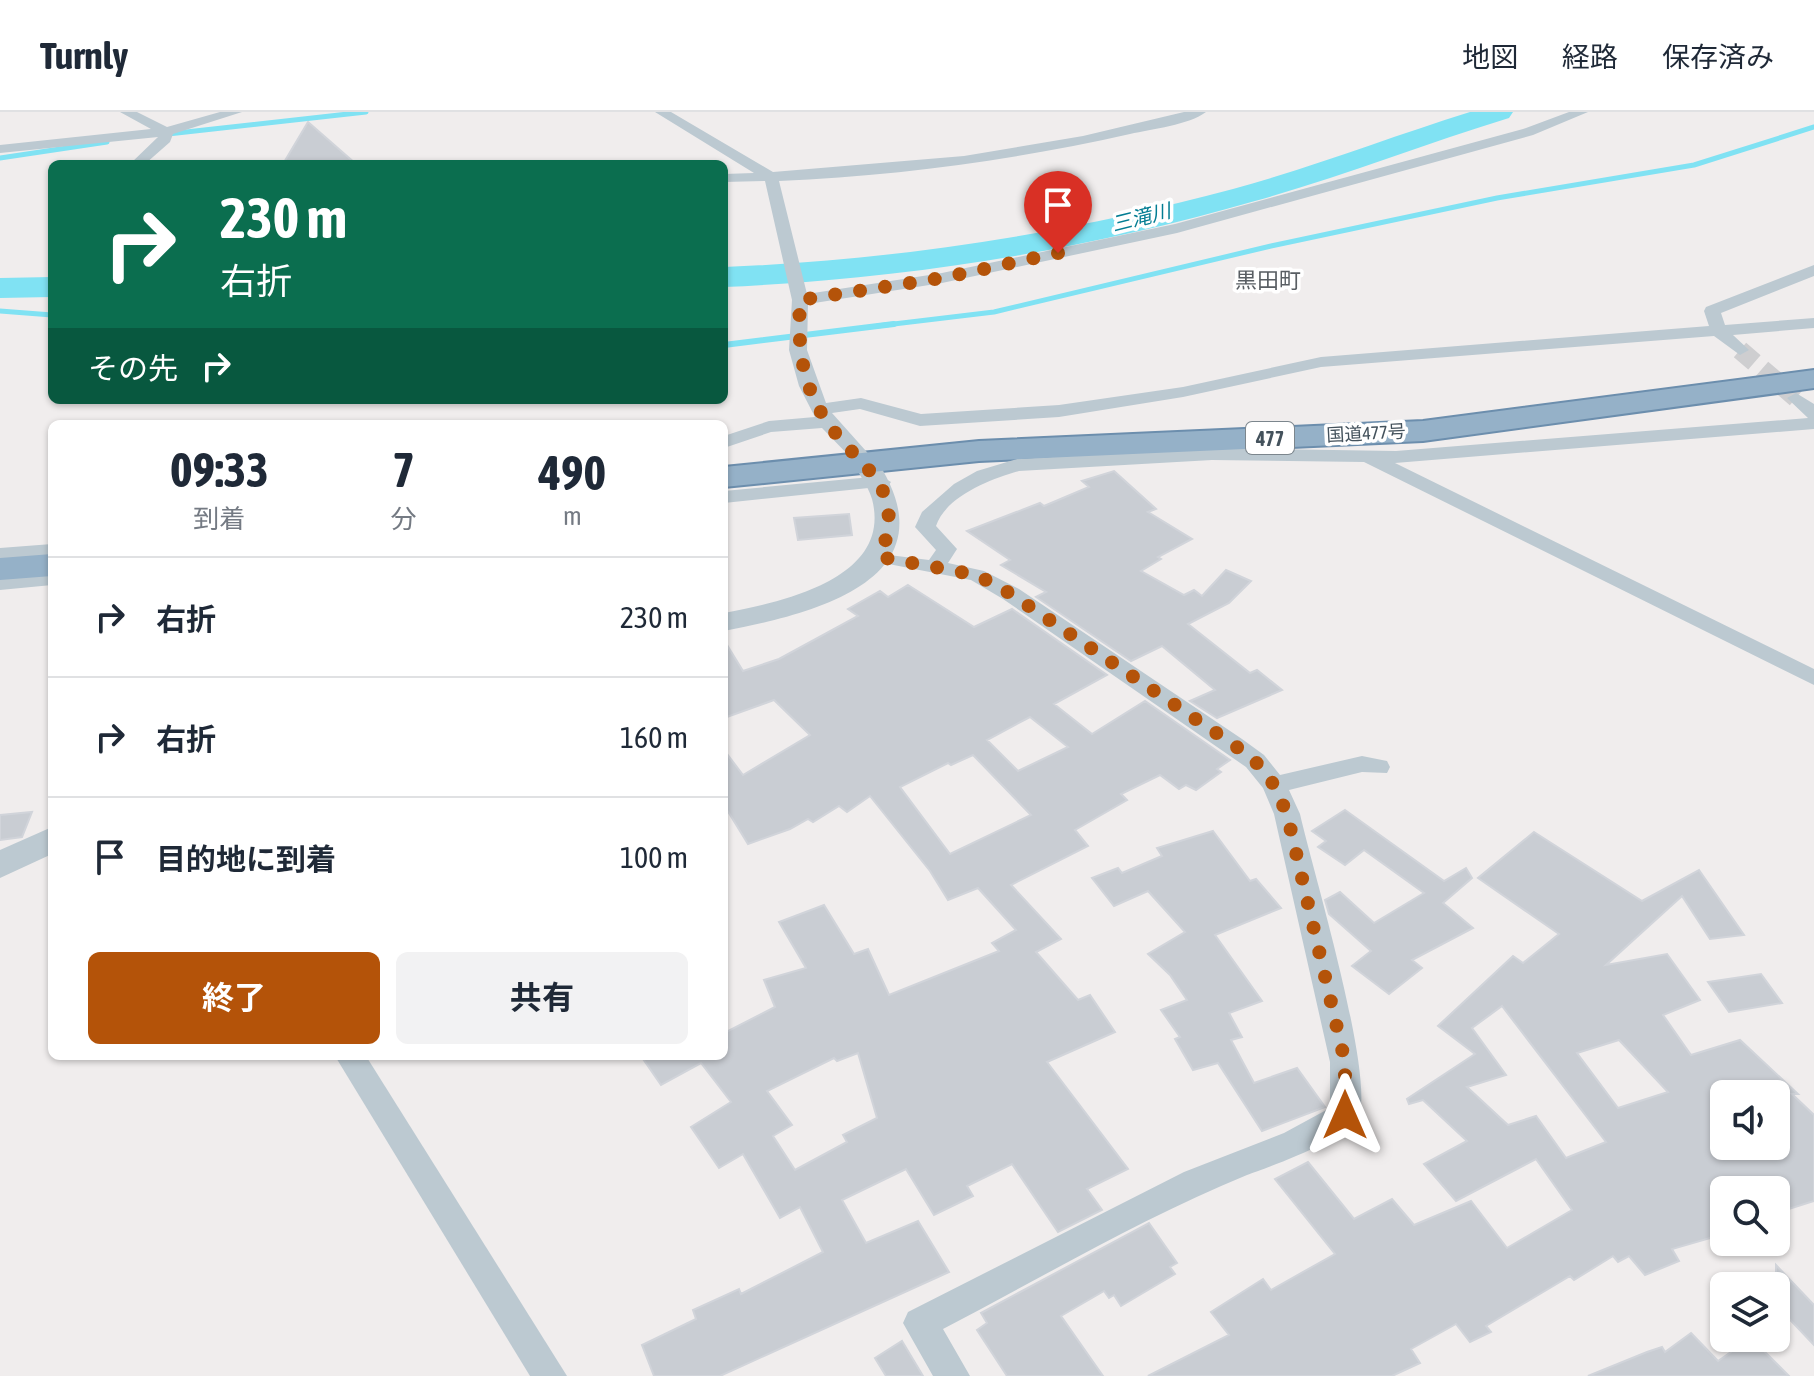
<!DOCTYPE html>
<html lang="ja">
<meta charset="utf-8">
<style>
body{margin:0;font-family:"Asap Condensed","Noto Sans JP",sans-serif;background:#f2f2f3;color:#1f2937;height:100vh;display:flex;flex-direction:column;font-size:30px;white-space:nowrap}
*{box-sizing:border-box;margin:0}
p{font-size:26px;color:#747a83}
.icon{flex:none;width:44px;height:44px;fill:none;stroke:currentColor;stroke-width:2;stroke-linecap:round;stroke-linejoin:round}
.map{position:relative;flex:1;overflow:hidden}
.side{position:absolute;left:48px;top:308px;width:680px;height:640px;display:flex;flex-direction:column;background:#fff;border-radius:12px;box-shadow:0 2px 6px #0004}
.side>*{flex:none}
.banner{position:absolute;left:48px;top:48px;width:680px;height:244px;border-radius:12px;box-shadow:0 2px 6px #0004;background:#0b6e4f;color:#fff;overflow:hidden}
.buttons{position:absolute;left:1710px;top:968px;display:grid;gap:16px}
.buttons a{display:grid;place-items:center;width:80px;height:80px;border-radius:12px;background:#fff;box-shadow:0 2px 6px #0004;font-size:40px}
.pin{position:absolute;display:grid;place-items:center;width:68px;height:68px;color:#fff;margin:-82px -34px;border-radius:50% 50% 50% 0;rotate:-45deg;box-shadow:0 0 8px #0007}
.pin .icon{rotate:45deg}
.me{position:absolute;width:88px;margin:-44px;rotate:0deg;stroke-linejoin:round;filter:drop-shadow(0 0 6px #0008)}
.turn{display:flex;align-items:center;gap:28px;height:168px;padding:0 40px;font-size:36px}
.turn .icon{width:104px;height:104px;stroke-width:2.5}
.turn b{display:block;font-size:56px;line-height:68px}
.then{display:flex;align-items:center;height:76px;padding:0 40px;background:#0003;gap:16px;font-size:30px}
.eta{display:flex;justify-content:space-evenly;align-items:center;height:136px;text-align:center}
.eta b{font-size:48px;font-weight:700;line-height:56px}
.action{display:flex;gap:16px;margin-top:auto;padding:16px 40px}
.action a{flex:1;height:92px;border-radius:12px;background:#b45309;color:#fff;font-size:32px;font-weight:700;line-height:92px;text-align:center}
.action a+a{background:#f2f2f3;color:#1f2937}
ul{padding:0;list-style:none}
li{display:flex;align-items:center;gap:24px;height:120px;padding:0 40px;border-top:2px solid #e0e1e3}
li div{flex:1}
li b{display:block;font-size:30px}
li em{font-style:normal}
header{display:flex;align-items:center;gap:48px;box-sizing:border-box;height:112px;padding:0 40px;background:#fff;border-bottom:2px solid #e0e1e3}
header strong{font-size:38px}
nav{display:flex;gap:44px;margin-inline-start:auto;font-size:28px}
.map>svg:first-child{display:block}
</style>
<header>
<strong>Turnly</strong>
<nav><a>地図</a><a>経路</a><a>保存済み</a></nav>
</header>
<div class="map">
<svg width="1814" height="1264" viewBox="0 0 1814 1264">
<rect width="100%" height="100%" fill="#f0eded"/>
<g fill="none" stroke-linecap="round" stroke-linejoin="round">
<g stroke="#80e2f3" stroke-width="5">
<polyline points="168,22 366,0"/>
<polyline points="0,46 107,30"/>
<polyline points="0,199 52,203"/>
<polyline points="877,214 994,200 1271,134 1497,86 1694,53 1814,15"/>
</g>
<polyline stroke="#80e2f3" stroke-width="6" points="724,233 894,212"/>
<g fill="#80e2f3" fill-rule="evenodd">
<path d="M1470,0H1513L1509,6C1424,32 1341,65 1255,89C1082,139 904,167 724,175V155C896,148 1066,122 1233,77C1313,55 1390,25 1470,0Z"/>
<polygon points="52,165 52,185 0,186 0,166"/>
</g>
</g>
<g fill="#c9cdd3" stroke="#d1d4da" stroke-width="2" fill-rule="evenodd">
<polygon points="308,10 356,52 283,52"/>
<polygon points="1114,359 1156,397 1148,400 1192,427 1158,445 1161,447 1141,459 1184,483 1194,478 1202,484 1226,458 1251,469 1229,491 1188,512 1250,561 1257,558 1282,578 1217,606 1190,589 1215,578 1162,534 1131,549 1036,485 1046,480 1001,453 1010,448 967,419 1040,391 1044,394 1089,375 1082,369"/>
<polygon points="849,402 852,423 798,428 794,406"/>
<path d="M908,473L974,515L1012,497L1107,563L1054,592L1092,622L1145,589L1230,648L1217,657L1221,660L1196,678L1186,673L1179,677L1160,663L1121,682L1127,688L1075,718L1088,734L1011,773L1061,827L1036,840L1078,888L1090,883L1115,920L1047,950L1128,1057L1087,1077L1102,1098L1058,1120L1012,1052L967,1074L973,1084L934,1103L906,1057L842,1088L866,1131L918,1109L949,1160L720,1264H654L642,1233L696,1207L693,1198L739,1177L741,1182L823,1140L800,1095L780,1106L743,1042L719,1056L691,1015L731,990L701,951L661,973L641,944H724V921L775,895L764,868L806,856L779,810L824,793L854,842L868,837L889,883L999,839L992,831L1016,818L978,776L948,788L930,759L870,684L847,700L839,694L813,710L808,707L790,717L748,732L724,693V638L743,663L810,623L774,588L724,606V528L743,559L779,547L858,504L848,497L880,479L888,485ZM1030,605L1068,635L1018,659L987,628ZM973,643L1031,703L950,742L900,675L948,651L951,653ZM858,941L877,1006L843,1023L847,1030L795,1058L773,1024L792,1013L767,979L834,946L837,949Z"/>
<polygon points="1345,698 1444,769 1466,756 1472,766 1443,791 1473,816 1412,848 1422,856 1389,882 1352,854 1371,839 1329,802 1325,788 1340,780 1374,811 1424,781 1364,738 1345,753 1318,735 1326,729 1312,719"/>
<polygon points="32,700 22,725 0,728 0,703"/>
<polygon points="1213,719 1250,769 1256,767 1281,796 1215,823 1262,889 1229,901 1242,925 1231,928 1254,971 1297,956 1325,995 1262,1019 1218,951 1193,958 1175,927 1180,925 1161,898 1187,888 1170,863 1148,842 1185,820 1148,779 1114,794 1092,766 1118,756 1122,761 1162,744 1157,736"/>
<path d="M1534,720L1642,789L1699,758L1744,823L1710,827L1682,784L1606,853L1667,842L1700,888L1663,903L1691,943L1740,928L1798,982H1792L1814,1003V1089L1776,1101V1078H1724V1122L1672,1137L1679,1149L1645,1163L1629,1144L1618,1150L1613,1144L1574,1168L1570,1164L1486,1214L1491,1220L1470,1230L1456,1212L1411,1237L1420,1251L1392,1264H1148L1229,1223L1211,1200L1263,1167L1271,1178L1335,1142L1275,1067L1308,1050L1354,1107L1392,1087L1414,1113L1471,1089L1507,1136L1572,1098L1536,1047L1456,1089L1424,1052L1467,1029L1423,988L1409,992L1407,987L1475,942L1438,914L1513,844L1523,851L1559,822L1478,766ZM1502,894L1606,1030L1566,1046L1536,1004L1508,1013L1467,975L1506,963L1472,916ZM1619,928L1668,980L1618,996L1577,941ZM1724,982H1776V1034H1724Z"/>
<polygon points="1761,862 1782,891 1729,900 1708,870"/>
<polygon points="1149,1111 1177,1151 1170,1155 1175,1162 1121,1194 1114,1183 1109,1186 1104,1179 1061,1204 1103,1264 1007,1264 977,1218 987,1211 981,1201"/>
<polygon points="1776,1153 1814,1193 1814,1233 1776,1193"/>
<polygon points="1691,1221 1718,1249 1751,1226 1789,1264 1588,1264 1647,1240 1662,1235 1665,1240"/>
<polygon points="902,1229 923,1264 886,1264 875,1246"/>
</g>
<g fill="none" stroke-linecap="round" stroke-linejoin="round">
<polyline stroke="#ceced0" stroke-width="19" stroke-dasharray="19 10" stroke-linecap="butt" points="1740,238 1796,286"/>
<g stroke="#6c8ead" stroke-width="4">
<g id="trunk">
<polygon points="1814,258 1814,276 1423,329 979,349 724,375 724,355 979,329 1423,309"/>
<polygon points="52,442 52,464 0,468 0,446"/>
</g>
</g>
<g fill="#bcc9d1" fill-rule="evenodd">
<polygon points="120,0 137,0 167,15 220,0 242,0 173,22 170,30 145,52 130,52 158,25 0,41 0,33 151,17"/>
<path d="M655,0H671L773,60L964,44L1083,24L1184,0H1206C1189,13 1152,17 1130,22C1015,48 897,64 779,69L807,182L942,161L1175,112L1523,17L1569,0H1588L1533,23L1177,121L942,171L808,192L807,238L826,291L861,286L921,302L1059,293L1183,275L1321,245L1709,214L1704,199L1706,195L1814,153V164L1721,201L1725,213L1814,206V216L1733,223L1749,238L1740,243L1714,224L1321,255L1183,285L1059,305L920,314L860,297L832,301L874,348L864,354L857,352L822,316L771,320L724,336V324L769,309L815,305L799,274L789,238L792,188L765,69L724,70V62L754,61Z"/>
<path d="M1796,281L1814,292V317L1395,351L1814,557V573L1364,350L1212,348L1019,359C991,367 946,384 936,414L957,437L948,451L984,459L1019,477L1242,627L1264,643L1280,663L1362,644L1387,649L1390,655L1387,661L1362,660L1289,678L1300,702C1313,759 1374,960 1359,1005C1353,1025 1269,1055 1247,1063C1142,1106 1043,1165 943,1217L970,1264H933L903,1211L908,1200L1184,1060L1284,1021L1330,996V950L1274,702L1263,676L1246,655L1003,487L971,468L873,449L870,445L873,441L929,448L936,438L915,415L922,400L954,372L977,359L1017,347L1212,336L1396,339L1808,306L1787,286Z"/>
<polygon points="881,364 891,370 888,374 724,391 724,379"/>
<polygon points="52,432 52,444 0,448 0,436"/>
<polygon points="52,461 52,473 0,478 0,466"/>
<polygon points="335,944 366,944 567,1264 530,1264"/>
</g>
<g fill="#bcc9d1" fill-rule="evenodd">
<path d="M864,340L873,343C958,465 819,501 724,519V501C781,490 893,467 872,387C868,374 858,360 851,348Z"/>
<polygon points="52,715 52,742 0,766 0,738"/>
</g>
<use href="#trunk" fill="#95b1c8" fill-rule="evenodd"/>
</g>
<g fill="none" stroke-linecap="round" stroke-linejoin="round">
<path stroke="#b45309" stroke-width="14" stroke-dasharray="0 25.2" d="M1058,141L942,166L800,188C798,230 800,265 822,302C855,357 910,368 880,445L977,463L1011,482L1234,633L1255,649L1274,673L1287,702L1345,950V1003"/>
</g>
<g text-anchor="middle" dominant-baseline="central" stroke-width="7" stroke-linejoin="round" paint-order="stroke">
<g font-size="18" fill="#44525c" stroke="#fff">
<text transform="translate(1366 321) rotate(-3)">国道477号</text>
</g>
<g font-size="20" font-style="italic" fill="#037d93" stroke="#fff">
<text transform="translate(1141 105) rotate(-14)">三滝川</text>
</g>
<rect fill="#fff" stroke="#7c868d" stroke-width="2" x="1246" y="310" width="48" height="32" rx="6"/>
<g font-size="20" font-weight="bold" fill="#44525c">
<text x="1270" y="326">477</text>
</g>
<g font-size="22" fill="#595e63" stroke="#fff">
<text x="1268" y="168">黒田町</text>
</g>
</g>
</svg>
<div class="buttons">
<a><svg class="icon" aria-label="sound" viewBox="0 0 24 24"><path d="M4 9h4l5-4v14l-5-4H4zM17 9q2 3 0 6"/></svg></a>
<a><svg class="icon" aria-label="search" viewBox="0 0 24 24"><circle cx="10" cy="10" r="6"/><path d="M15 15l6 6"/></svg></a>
<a><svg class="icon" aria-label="layers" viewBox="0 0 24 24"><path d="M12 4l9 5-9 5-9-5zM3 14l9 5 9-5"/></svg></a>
</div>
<div class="pin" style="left:1058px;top:141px;background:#d93025"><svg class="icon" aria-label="arrive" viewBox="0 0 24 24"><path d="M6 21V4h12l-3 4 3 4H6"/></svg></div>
<svg class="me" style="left:1345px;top:1003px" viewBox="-20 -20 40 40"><path d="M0-17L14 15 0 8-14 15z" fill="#b45309" stroke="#fff" stroke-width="4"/></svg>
<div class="banner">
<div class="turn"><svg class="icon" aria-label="right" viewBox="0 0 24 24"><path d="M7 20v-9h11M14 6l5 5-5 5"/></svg><div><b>230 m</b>右折</div></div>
<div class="then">その先<svg class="icon" aria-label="right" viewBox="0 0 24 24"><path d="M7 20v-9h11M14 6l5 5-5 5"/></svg></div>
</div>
<section class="side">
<div class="eta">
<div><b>09:33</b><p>到着</p></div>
<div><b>7</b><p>分</p></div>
<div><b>490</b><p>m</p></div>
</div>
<ul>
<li><svg class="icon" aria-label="right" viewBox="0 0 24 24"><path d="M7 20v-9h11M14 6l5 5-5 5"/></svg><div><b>右折</b></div><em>230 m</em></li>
<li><svg class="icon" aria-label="right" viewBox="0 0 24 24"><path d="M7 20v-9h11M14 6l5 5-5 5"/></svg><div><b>右折</b></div><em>160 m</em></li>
<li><svg class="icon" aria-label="arrive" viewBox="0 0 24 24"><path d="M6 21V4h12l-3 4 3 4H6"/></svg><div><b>目的地に到着</b></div><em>100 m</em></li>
</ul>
<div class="action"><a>終了</a><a>共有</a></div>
</section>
</div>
